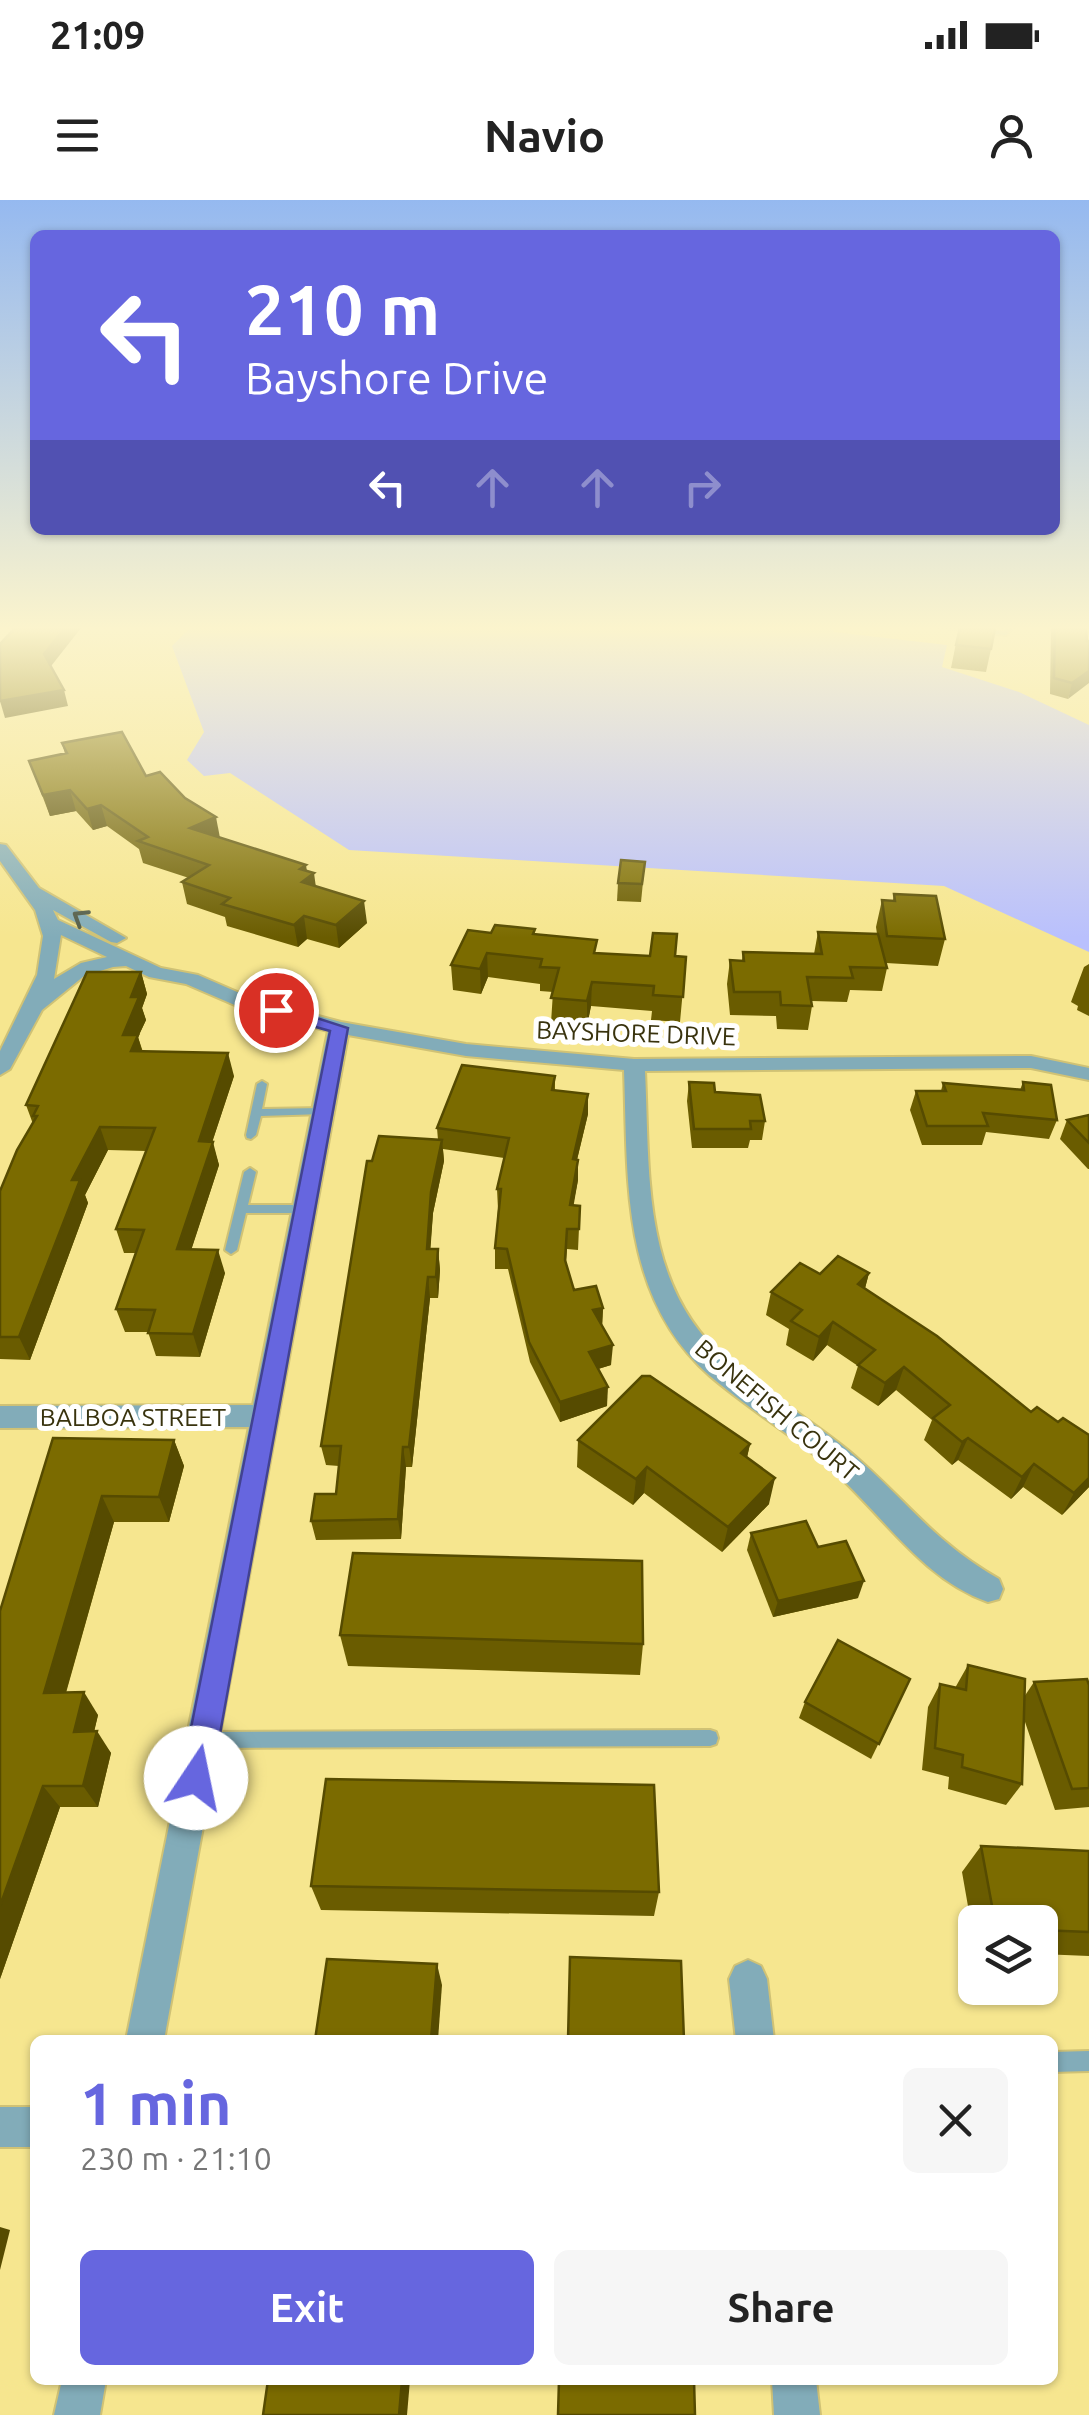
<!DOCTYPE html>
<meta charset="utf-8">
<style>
body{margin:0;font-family:Ubuntu,sans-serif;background:#f6f6f6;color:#222;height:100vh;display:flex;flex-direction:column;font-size:38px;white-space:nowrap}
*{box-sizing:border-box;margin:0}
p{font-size:32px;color:#767676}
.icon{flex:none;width:55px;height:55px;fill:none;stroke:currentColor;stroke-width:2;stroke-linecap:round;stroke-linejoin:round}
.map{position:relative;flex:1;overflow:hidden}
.sheet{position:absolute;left:30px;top:1835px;width:1028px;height:350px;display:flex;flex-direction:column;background:#fff;border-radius:15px;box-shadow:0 2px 8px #0004}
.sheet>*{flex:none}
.top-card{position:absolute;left:30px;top:30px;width:1030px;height:305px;border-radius:15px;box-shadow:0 2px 8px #0004;background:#6666df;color:#fff;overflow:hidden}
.tools{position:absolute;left:958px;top:1705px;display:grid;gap:20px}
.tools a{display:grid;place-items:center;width:100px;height:100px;border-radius:15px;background:#fff;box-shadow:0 2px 8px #0004;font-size:50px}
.pin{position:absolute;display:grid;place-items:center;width:85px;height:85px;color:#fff;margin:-42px;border:5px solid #fff;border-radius:50%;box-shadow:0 2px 10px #0007}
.me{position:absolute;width:110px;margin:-55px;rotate:11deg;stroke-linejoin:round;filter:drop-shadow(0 0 8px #0008)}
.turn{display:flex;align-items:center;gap:35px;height:210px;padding:0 50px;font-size:45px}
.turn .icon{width:130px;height:130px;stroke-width:2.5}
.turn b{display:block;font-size:70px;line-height:85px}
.lanes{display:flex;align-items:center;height:95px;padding:0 50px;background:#0003;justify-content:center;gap:50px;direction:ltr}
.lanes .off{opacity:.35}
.round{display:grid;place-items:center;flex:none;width:105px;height:105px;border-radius:15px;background:#f6f6f6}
.overview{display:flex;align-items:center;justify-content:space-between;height:170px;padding:0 50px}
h1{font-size:60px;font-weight:700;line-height:75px;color:#6666df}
.cta{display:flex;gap:20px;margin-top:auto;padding:20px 50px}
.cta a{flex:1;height:115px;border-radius:15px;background:#6666df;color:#fff;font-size:40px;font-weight:700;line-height:115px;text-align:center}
.cta a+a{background:#f6f6f6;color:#222}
.status{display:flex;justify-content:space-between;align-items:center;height:70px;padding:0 50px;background:#fff;direction:ltr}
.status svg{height:28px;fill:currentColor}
header{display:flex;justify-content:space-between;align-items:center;height:130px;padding:0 50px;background:#fff;font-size:45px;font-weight:700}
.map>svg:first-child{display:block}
</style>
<div class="status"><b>21:09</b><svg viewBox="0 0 49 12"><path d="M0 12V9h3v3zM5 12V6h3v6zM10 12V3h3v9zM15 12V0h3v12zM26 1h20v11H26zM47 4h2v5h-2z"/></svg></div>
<header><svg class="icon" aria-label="menu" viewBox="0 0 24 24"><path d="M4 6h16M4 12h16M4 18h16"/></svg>Navio<svg class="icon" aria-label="person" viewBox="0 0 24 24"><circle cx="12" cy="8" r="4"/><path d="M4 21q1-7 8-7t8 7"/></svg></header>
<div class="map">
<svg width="1089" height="2215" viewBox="0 0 1089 2215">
<rect width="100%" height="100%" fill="#f6e68f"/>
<polygon fill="#b9c0fd" points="191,427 832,427 834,432 947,445 942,467 1019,492 1089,525 1089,752 944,686 349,650 230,573 204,576 187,560 204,532 172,446"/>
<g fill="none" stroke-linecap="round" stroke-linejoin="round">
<g stroke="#d0c275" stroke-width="4">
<g id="lane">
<polygon points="938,427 1004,431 1007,427 1014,427 1006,435"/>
<polygon points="262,881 267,884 262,909 323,908 328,911 323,914 261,916 256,935 251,939 247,938 246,935 257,884"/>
<polygon points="250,968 256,972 248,1005 305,1005 311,1009 305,1013 246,1013 237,1050 231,1054 225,1050 244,972"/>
<polygon points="710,1530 716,1532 718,1538 716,1544 710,1546 206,1548 200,1546 198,1540 200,1534 206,1532"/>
<polygon points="1089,1851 1089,1871 1052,1872 1052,1852"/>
</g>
</g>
<g stroke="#d0c275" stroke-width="4">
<g id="street">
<path d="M0,644L6,645L39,688L126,738L117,743L111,742L53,710L58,720L161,768L198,775L251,798L341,822L466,844L634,859L1031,856L1089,868V880L1031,868L645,871C650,975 641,1086 727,1160C766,1193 810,1219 849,1251C905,1298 932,1341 999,1379L1003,1389L999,1399L988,1402C926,1380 889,1324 843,1280C803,1241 753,1213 710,1176C620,1097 628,980 624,870L466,856L348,835L164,1840H126L249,1227L0,1228V1206L253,1205L328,831L237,806L186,784L149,777L126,766L113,767L84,776L42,810L10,869L0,875V851L37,775L43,736L35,710L0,661ZM61,735L107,757L81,763L54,779Z"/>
<polygon points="748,1760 761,1766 767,1779 774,1840 736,1840 729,1779 735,1766"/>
<rect x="0" y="1907" width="35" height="40"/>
<polygon points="62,2180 106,2180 100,2215 54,2215"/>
<polygon points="772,2180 816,2180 820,2215 774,2215"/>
</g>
</g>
<use href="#lane" fill="#82acb9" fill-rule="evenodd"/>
<use href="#street" fill="#82acb9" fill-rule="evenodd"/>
</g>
<g fill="#6a5c00">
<polygon points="959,428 991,449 986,472 951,468"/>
<polygon points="1051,428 1086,428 1087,441 1068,499 1050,494"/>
<polygon points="62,543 146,576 220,638 307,671 316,686 367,723 339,748 307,739 298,747 227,726 225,717 187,704 182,682 189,678 143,663 139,649 107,626 93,630 76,611 50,616 29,561 65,554"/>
<polygon points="645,662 641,702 617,701 618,683"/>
<polygon points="894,694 945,739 938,766 886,763 887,768 882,791 850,790 847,802 812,801 812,806 808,830 777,829 776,816 730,815 727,784 730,760 742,761 743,752 814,754 818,732 877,734 876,727 882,700 893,701"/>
<polygon points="491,733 535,735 596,753 686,757 680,822 651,820 652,811 591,806 587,826 551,823 553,792 540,791 540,784 488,777 481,794 453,790 451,765"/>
<polygon points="1089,764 1089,816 1077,810 1078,806 1071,802 1084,767"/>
<polygon points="141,772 147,794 142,808 146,820 138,837 143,852 234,876 212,942 219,965 191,1050 225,1073 200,1157 156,1156 148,1132 125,1132 116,1109 136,1053 124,1053 116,1029 146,951 108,950 85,995 88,1003 30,1160 0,1159 0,991 33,924 26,905"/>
<polygon points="555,876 555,890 588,914 577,960 578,980 573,1005 580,1006 578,1050 567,1049 566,1063 574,1090 603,1108 602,1126 611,1165 598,1169 607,1206 560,1222 530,1162 508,1069 495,1069 495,1048 498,1009 497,989 504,958 443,949 444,961 433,1013 430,1049 438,1049 440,1070 438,1098 430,1098 412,1267 406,1267 401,1339 316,1340 311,1321 336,1294 339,1266 326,1265 321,1246 438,940 437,928"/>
<polygon points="689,882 715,892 765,921 762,940 750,940 748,948 692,948 687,901"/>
<polygon points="1023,882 1057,920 1049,939 986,932 982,945 922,945 910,910 916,891 941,891 943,883 1020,890"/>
<polygon points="1089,915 1089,969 1088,969 1060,939 1067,920"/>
<polygon points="869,1073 865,1088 1089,1287 1062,1315 1023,1287 1011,1299 958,1260 952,1265 924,1240 932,1220 896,1190 878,1206 851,1188 858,1166 827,1145 813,1161 786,1145 789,1129 766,1115 771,1092 820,1074"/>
<polygon points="53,1238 174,1240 184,1266 169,1322 114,1322 66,1493 98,1515 94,1531 111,1553 98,1607 60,1607 0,1779"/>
<polygon points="578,1240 750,1244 747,1257 769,1304 722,1352 644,1293 633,1305 577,1267"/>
<polygon points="751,1333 818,1347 858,1398 773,1417 747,1350"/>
<polygon points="340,1435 643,1444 640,1475 348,1466"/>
<polygon points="968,1465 1024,1497 1034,1482 1089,1485 1089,1607 1055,1610 1024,1519 1022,1584 1006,1605 948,1589 949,1577 922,1570 928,1507 940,1484 955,1488"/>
<polygon points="910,1479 871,1559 799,1518 805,1502"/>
<polygon points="981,1646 1089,1651 1089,1756 1040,1754 1040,1722 975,1722 975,1746 962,1672"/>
<polygon points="311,1686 659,1692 654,1716 321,1710"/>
</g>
<g fill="#564b00">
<polygon points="65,428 81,428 48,470 44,454"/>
<polygon points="1089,471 1089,483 1068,499 1072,483"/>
<polygon points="64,490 68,506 5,518 0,501"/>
<polygon points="70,590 76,611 50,616 43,595"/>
<polygon points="101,605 107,626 93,630 87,609"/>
<polygon points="216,617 220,638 190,628"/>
<polygon points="306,665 308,678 314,673 317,695 306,704 300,669"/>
<polygon points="364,701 367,723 339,748 336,725"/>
<polygon points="304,716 307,739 298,747 294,725"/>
<polygon points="487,753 488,777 481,794 480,769"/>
<polygon points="141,772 147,794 142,808 146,820 138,837 144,858 138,874 123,835 131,797"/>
<polygon points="592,782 591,806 587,826 587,801"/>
<polygon points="228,853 234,876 205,964 199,941"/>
<polygon points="588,894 588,914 572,980 573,959"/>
<polygon points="100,927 108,950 85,995 88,1003 30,1160 19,1137 72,980"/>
<polygon points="442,940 444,961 433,1013 429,1070 427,1049 431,992"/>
<polygon points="213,942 219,965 184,1072 177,1049"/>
<polygon points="578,960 578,980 570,1026 570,1005"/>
<polygon points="438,1049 440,1070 438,1098 436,1077"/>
<polygon points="218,1050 225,1073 200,1157 193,1134"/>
<polygon points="869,1073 863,1096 858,1084"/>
<polygon points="428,1077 430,1098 412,1267 409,1247"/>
<polygon points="603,1108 602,1128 593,1110"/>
<polygon points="833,1122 827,1145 813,1161 819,1137"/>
<polygon points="613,1145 611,1165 588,1172 589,1152"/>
<polygon points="904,1167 896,1190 878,1206 885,1183"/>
<polygon points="608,1187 607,1206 560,1222 560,1202"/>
<polygon points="968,1238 958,1260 952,1265 962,1242"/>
<polygon points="174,1240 184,1266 169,1322 159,1297"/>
<polygon points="750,1244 744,1271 741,1253"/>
<polygon points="403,1247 406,1267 401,1339 398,1319"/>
<polygon points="1034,1264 1023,1287 1011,1299 1022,1277"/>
<polygon points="647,1267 644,1293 633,1305 636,1279"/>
<polygon points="775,1278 769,1304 722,1352 728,1327"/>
<polygon points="1089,1278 1089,1287 1062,1315 1074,1293"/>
<polygon points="102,1296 114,1322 59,1516 44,1493"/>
<polygon points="864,1381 858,1398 773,1417 778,1401"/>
<polygon points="84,1492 98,1515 89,1554 74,1532"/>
<polygon points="97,1531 111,1553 98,1607 83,1586"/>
<polygon points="43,1586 60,1607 0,1779 0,1706"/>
<polygon points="437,1764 442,1785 438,1840 431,1840"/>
<polygon points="0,2027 10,2030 0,2070"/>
<polygon points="402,2180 410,2180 407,2215 399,2215"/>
</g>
<g fill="#7b6b00" stroke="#564b00" stroke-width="2.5">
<polygon points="15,428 65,428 44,454 64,490 0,501 0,444"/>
<polygon points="960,428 995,428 991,449 956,445"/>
<polygon points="1055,428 1086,428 1087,441 1089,441 1089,471 1072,483 1054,478"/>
<polygon points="122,532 146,576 160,572 185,598 216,617 190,628 306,665 300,669 314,673 302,682 364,701 336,725 304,716 294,725 222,704 230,698 182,682 209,665 138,641 148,637 101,605 87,609 70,590 43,595 29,561 67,553 62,543"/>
<polygon points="621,660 645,662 642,684 618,683"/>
<polygon points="894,694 936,696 945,739 887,736 882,700 895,701"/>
<polygon points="495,725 535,729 533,734 597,740 594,753 650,756 653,733 677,734 675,756 686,757 683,797 653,795 654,786 592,782 587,801 551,798 559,768 540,767 542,759 487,753 480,769 451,765 468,730 491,733"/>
<polygon points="818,732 878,734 887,768 850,767 853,778 807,777 812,806 781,805 780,792 734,792 730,760 744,761 743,752 822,754"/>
<polygon points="87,772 141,772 131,797 139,797 123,835 138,835 131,851 228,853 199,941 213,942 177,1049 218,1050 193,1134 148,1133 155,1110 116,1109 144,1030 116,1029 155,928 100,927 72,980 80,980 19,1137 0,1137 0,991 17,950 37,916 33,916 38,906 26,905"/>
<polygon points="462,865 555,876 552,890 588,894 573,959 578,960 570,1005 580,1006 579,1029 567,1029 565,1060 574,1090 596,1086 603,1108 593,1110 613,1145 589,1152 608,1187 560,1202 529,1142 507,1049 495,1048 501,989 497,989 509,938 437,928"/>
<polygon points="689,882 714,883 715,892 760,895 765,921 750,921 751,929 694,929"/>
<polygon points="1023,882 1051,885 1057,920 983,913 988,926 927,926 916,891 946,891 943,883 1024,890"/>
<polygon points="1089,915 1089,943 1067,920"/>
<polygon points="379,936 442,940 431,992 427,1049 438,1049 436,1077 428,1077 409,1247 403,1247 398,1319 311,1321 315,1294 336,1294 341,1246 321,1246 367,961 372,961"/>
<polygon points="838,1056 869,1073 858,1084 937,1136 1031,1212 1037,1207 1058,1222 1063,1218 1089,1235 1089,1278 1074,1293 1034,1264 1022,1277 968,1238 962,1242 933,1218 950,1205 904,1167 885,1183 858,1165 875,1150 833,1122 819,1137 791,1121 802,1110 771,1092 800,1063 820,1074"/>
<polygon points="642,1176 650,1176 750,1244 741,1253 775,1278 728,1327 647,1267 636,1279 578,1240"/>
<polygon points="53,1238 174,1240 159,1297 102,1296 44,1493 84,1492 74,1532 97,1531 83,1586 43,1586 0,1706 0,1411"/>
<polygon points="806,1321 818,1347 846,1341 864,1381 778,1401 751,1333"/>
<polygon points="353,1353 642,1361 643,1444 340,1435"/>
<polygon points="838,1440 910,1479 879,1544 805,1502"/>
<polygon points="968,1465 1025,1479 1022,1584 962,1567 963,1555 935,1548 940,1484 966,1490"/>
<polygon points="1087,1479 1089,1485 1089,1588 1072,1589 1034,1482"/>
<polygon points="326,1579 654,1585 659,1692 311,1686"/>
<polygon points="981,1646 1089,1651 1089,1732 1040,1730 1040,1722 995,1722"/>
<polygon points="570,1757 681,1761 684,1840 568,1840"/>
<polygon points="327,1759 437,1764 431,1840 315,1840"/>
<polygon points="268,2180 402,2180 399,2215 263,2215"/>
<polygon points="559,2180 694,2180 695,2215 558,2215"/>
</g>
<defs><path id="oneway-chevron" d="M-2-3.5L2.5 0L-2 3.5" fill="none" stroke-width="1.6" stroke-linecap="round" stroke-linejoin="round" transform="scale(2.5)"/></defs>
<use stroke="#535d4a" href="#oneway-chevron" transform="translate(80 717) rotate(-148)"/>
<linearGradient id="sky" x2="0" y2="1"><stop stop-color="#95b9f0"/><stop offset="0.58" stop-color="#fbf4cd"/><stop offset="1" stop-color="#fbf4cd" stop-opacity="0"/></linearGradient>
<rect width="1089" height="738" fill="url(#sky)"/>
<polygon fill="#6666df" stroke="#424291" stroke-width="2.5" points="276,805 348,828 212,1578 207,1588 196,1593 185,1588 181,1578 330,831 269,814 267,810"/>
<g text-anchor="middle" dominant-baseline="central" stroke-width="10" stroke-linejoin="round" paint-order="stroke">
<g font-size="25" fill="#39330e" stroke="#fff">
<text transform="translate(636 833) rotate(2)">BAYSHORE DRIVE</text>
<text transform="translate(777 1210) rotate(40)">BONEFISH COURT</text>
<text x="133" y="1217">BALBOA STREET</text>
</g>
</g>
</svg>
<div class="tools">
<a><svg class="icon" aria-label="layers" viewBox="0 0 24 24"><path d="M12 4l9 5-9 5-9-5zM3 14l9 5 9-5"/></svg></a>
</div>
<div class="pin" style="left:276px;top:810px;background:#d93025"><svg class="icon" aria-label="arrive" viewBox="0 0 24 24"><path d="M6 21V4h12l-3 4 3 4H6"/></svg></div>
<svg class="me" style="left:196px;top:1578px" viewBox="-20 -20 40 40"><circle r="19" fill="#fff"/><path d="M0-13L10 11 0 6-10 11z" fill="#6666df"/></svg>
<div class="top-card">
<div class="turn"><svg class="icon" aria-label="left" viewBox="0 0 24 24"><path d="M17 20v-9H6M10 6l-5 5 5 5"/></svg><div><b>210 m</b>Bayshore Drive</div></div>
<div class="lanes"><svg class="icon" aria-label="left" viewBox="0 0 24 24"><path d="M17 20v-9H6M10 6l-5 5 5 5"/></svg><svg class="icon off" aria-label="ahead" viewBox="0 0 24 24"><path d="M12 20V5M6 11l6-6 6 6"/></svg><svg class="icon off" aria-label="ahead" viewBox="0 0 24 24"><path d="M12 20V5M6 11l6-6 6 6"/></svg><svg class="icon off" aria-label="right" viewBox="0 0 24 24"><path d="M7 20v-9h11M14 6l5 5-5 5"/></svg></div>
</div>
<section class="sheet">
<div class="overview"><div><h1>1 min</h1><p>230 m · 21:10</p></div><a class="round"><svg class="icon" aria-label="close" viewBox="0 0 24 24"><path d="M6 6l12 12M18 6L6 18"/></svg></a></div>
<div class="cta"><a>Exit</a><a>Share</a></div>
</section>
</div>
